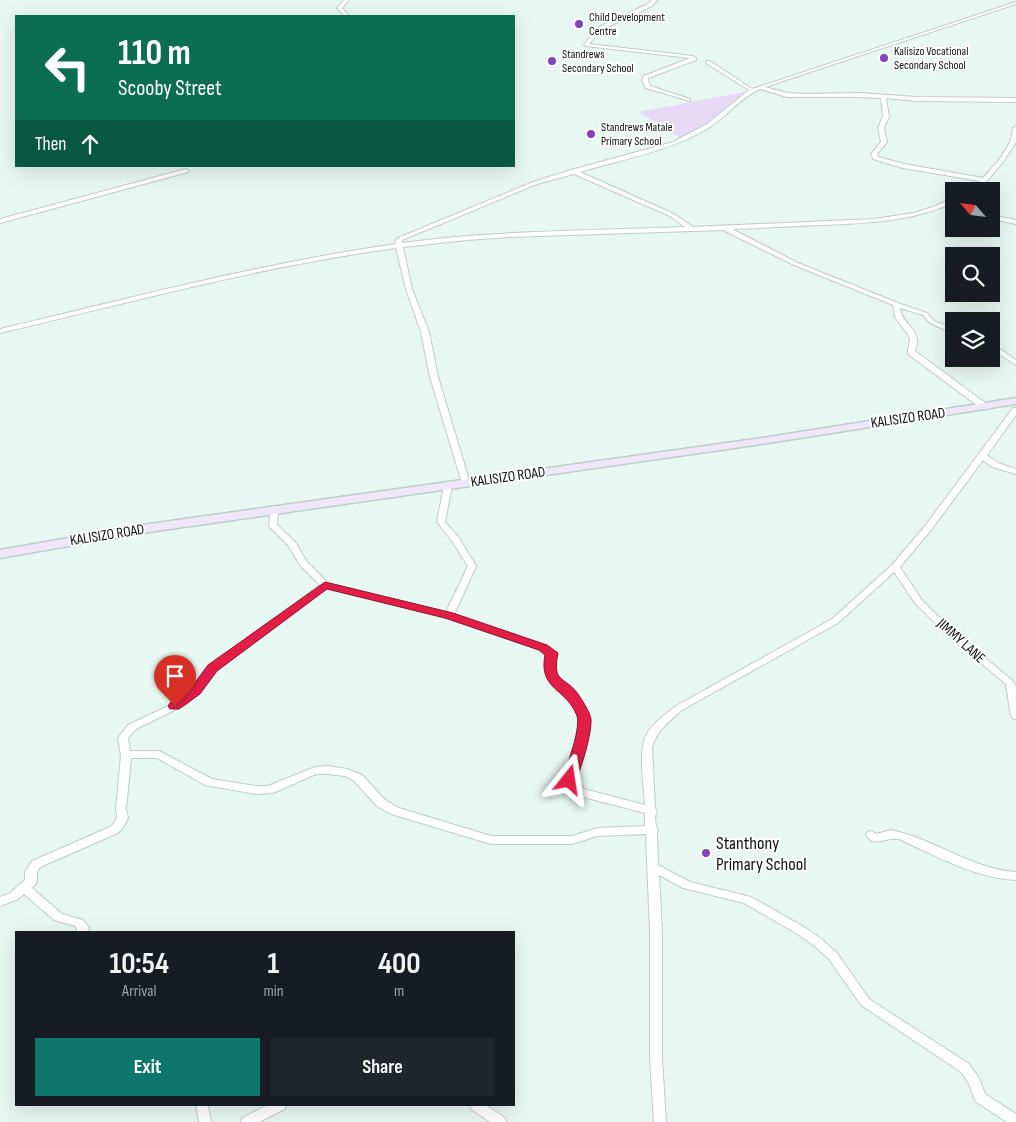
<!DOCTYPE html>
<style>
body{margin:0;font-family:"Sofia Sans Condensed",sans-serif;background:#20242c;color:#f1f3f6;height:100vh;display:flex;flex-direction:column;font-size:19px;white-space:nowrap}
*{box-sizing:border-box;margin:0}
p{font-size:16px;color:#9ea1a6}
.icon{flex:none;width:28px;height:28px;fill:none;stroke:currentColor;stroke-width:2;stroke-linecap:round;stroke-linejoin:round}
.map{position:relative;flex:1;overflow:hidden}
.panel{position:absolute;left:15px;top:931px;width:500px;height:175px;display:flex;flex-direction:column;background:#171b24;border-radius:0px;box-shadow:0 5px 20px #0002}
.panel>*{flex:none}
.guide{position:absolute;left:15px;top:15px;width:500px;height:152px;border-radius:0px;box-shadow:0 5px 20px #0002;background:#0b6e4f;color:#fff;overflow:hidden}
.needle{width:32px;rotate:298deg}
.controls{position:absolute;left:945px;top:182px;display:grid;gap:10px}
.controls a{display:grid;place-items:center;width:55px;height:55px;border-radius:0px;background:#171b24;box-shadow:0 5px 20px #0002;font-size:25px}
.pin{position:absolute;display:grid;place-items:center;width:42px;height:42px;color:#fff;margin:-51px -21px;border-radius:50% 50% 50% 0;rotate:-45deg;box-shadow:0 0 5px #0007}
.pin .icon{rotate:45deg}
.me{position:absolute;width:55px;margin:-28px;rotate:15deg;stroke-linejoin:round;filter:drop-shadow(0 0 4px #0008)}
.turn{display:flex;align-items:center;gap:18px;height:105px;padding:0 20px;font-size:22px}
.turn .icon{width:65px;height:65px;stroke-width:2.5}
.turn b{display:block;font-size:35px;line-height:42px}
.then{display:flex;align-items:center;height:48px;padding:0 20px;background:#0003;gap:10px;font-size:19px}
.eta{display:flex;justify-content:space-evenly;align-items:center;height:85px;text-align:center}
.eta b{font-size:30px;font-weight:700;line-height:35px}
.action{display:flex;gap:10px;margin-top:auto;padding:10px 20px}
.action a{flex:1;height:58px;border-radius:0px;background:#0f766e;color:#fff;font-size:20px;font-weight:700;line-height:58px;text-align:center}
.action a+a{background:#20242c;color:#f1f3f6}
.map>svg:first-child{display:block}
</style>
<div class="map">
<svg width="1016" height="1122" viewBox="0 0 1016 1122">
<rect width="100%" height="100%" fill="#e7f7f2"/>
<polygon fill="#e6daf6" points="744,92 746,93 744,96 704,126 680,138 639,112"/>
<g fill="none" stroke-linecap="round" stroke-linejoin="round">
<g stroke="#bdcdc8" stroke-width="2">
<g id="street">
<polygon points="344,0 349,0 342,8 349,16 345,16 337,8"/>
<polygon points="652,0 657,0 652,6 601,30 589,44 693,56 696,58 696,60 648,78 648,80 650,86 690,99 690,101 646,88 642,80 644,76 690,58 586,46 584,45 597,28 648,4"/>
<path d="M1016,2V4L765,87L787,93L804,94L859,93L916,97L1016,98V102L916,101L886,98L889,117L884,128L887,142L877,154L878,157L904,164L983,178L999,160L1008,146L1011,140L1013,128L1016,126V142L1003,162L987,181L974,191H967L980,181L903,168L873,159L871,154L881,142L878,128L883,117L881,98L859,97H787L760,89C739,98 725,119 705,130C669,151 620,160 580,172L674,214L693,227L874,219L914,213L933,207L954,198V202C912,222 868,223 823,225C793,226 762,228 732,229L798,263L898,303L927,313L934,321L954,329V334L930,323L923,315L900,308C902,323 916,328 917,339C918,343 916,348 915,351L988,405L989,407L988,409H982L908,354V350L910,340L909,336L895,317L893,305L794,265L723,230L509,237L467,240L403,247L412,289L429,332L438,377L470,483L466,485L462,483L430,377L421,332L406,289L396,248C263,266 131,302 0,333V329C131,298 262,263 396,244L395,241L398,238L533,182L571,170L673,142L707,124L749,90L706,63V61H710L752,89ZM574,174L670,216L685,227C591,231 496,230 402,243V240L537,184Z"/>
<polygon points="186,169 189,171 188,172 0,223 0,219"/>
<polygon points="991,215 1016,220 1016,224 991,219"/>
<polygon points="991,343 1016,360 1016,365 991,349"/>
<path d="M1013,408H1016V415L987,455L998,463L1016,469V474L992,467L983,460L931,530L900,567L921,599L953,631L1013,681L1016,686V719L1012,718L1010,711L1006,684L947,635L915,603L894,572L838,623L682,710C670,721 657,730 652,747L655,808L657,811C654,816 655,825 658,830L657,833L658,865L690,882L751,897L804,927L820,938L837,953L869,999L969,1064L979,1078L985,1094L1016,1114V1122H1007L975,1101L969,1084L961,1072L861,1005L829,959L812,944L796,933L744,903L683,888L659,875L662,933V1059L666,1122H654L650,1059V933L646,834L597,836L572,844H491L391,814L377,806L354,781L345,776L328,774H316L273,793L256,794L205,785L157,758H131L126,809L128,818L124,826L118,833L40,867L37,872V882L32,888L62,914L83,920L89,928L88,932H76L77,929L75,926L54,920L24,894L18,899L0,906V897L10,893L25,880V872L32,861L110,827C117,821 118,817 116,809L121,755L118,738L128,725L181,700L193,689L210,666L320,585L300,565L288,545L269,526L271,507L274,506L278,509L277,525L295,542L307,562L328,583L446,612L468,566L452,541L437,522L444,486L445,484H451L452,486L445,522L459,538L476,566L454,615L546,646L557,653C556,658 553,663 554,668C556,688 585,696 589,718C592,738 579,759 574,778L584,789L645,805C644,788 638,750 646,736C652,723 665,715 676,706L832,619L892,565L925,526ZM327,588L446,618L540,650L547,654C536,693 575,690 579,719C581,739 569,760 564,779L576,795L645,813V826L597,828L572,836H491L399,808L385,800L362,775L347,769L328,766L315,767L268,786H256L212,779L159,751H130L128,738L136,729L187,704L199,693L216,670Z"/>
<path d="M891,830C935,839 971,869 1016,872V880C975,878 936,856 899,839C885,837 874,848 866,835L867,832L871,831L876,834Z"/>
<polygon points="196,1105 208,1105 211,1122 199,1122"/>
<polygon points="268,1105 286,1105 285,1109 259,1122 241,1122 242,1118"/>
<polygon points="470,1105 486,1105 505,1118 506,1122 490,1122 471,1109"/>
</g>
</g>
<g stroke="#bdcdc8" stroke-width="3">
<polygon id="secondary" points="1016,398 1016,404 755,445 149,532 0,558 0,550 149,524 755,439"/>
</g>
<use href="#street" fill="#fff" fill-rule="evenodd"/>
<use href="#secondary" fill="#efe7f9" fill-rule="evenodd"/>
</g>
<path fill="#e11d48" stroke="#92132f" d="M325,582L453,613L547,645L558,653C552,684 564,675 578,694C582,700 590,712 591,719C592,733 581,771 574,783H564L562,780C567,766 581,728 577,716C567,688 538,690 545,655L539,650L445,618L327,589L217,671L200,694L179,709H170L168,706L170,703L191,688L208,665Z"/>
<g fill="#8143b9" stroke="#fff" stroke-width="2">
<circle cx="579" cy="24" r="5"/>
<circle cx="884" cy="58" r="5"/>
<circle cx="552" cy="61" r="5"/>
<circle cx="591" cy="134" r="5"/>
<circle cx="706" cy="853" r="5"/>
</g>
<g text-anchor="middle" dominant-baseline="central" stroke-width="4" stroke-linejoin="round" paint-order="stroke">
<g font-size="12" fill="#0b100f" stroke="#fff" text-anchor="start">
<text x="589" y="17">Child Development<tspan x="589" dy="14">Centre</tspan></text>
<text x="894" y="51">Kalisizo Vocational<tspan x="894" dy="14">Secondary School</tspan></text>
<text x="562" y="54">Standrews<tspan x="562" dy="14">Secondary School</tspan></text>
<text x="601" y="127">Standrews Matale<tspan x="601" dy="14">Primary School</tspan></text>
</g>
<g font-size="15" fill="#0b100f" stroke="#fff">
<text transform="translate(908 418) rotate(-8)">KALISIZO ROAD</text>
<text transform="translate(508 477) rotate(-8)">KALISIZO ROAD</text>
<text transform="translate(107 535) rotate(-9)">KALISIZO ROAD</text>
<text transform="translate(961 641) rotate(42)">JIMMY LANE</text>
</g>
<g font-size="18" fill="#0b100f" stroke="#fff" text-anchor="start">
<text x="716" y="843">Stanthony<tspan x="716" dy="21">Primary School</tspan></text>
</g>
</g>
</svg>
<div class="controls">
<a><svg class="needle" viewBox="-14 -14 28 28"><path d="M0-13l5 13h-10z" fill="#e53935"/><path d="M0 13l5-13h-10z" fill="#9ea1a6"/></svg></a>
<a><svg class="icon" aria-label="search" viewBox="0 0 24 24"><circle cx="10" cy="10" r="6"/><path d="M15 15l6 6"/></svg></a>
<a><svg class="icon" aria-label="layers" viewBox="0 0 24 24"><path d="M12 4l9 5-9 5-9-5zM3 14l9 5 9-5"/></svg></a>
</div>
<div class="pin" style="left:175px;top:706px;background:#d93025"><svg class="icon" aria-label="arrive" viewBox="0 0 24 24"><path d="M6 21V4h12l-3 4 3 4H6"/></svg></div>
<svg class="me" style="left:569px;top:780px" viewBox="-20 -20 40 40"><path d="M0-17L14 15 0 8-14 15z" fill="#e11d48" stroke="#fff" stroke-width="4"/></svg>
<div class="guide">
<div class="turn"><svg class="icon" aria-label="left" viewBox="0 0 24 24"><path d="M17 20v-9H6M10 6l-5 5 5 5"/></svg><div><b>110 m</b>Scooby Street</div></div>
<div class="then">Then<svg class="icon" aria-label="ahead" viewBox="0 0 24 24"><path d="M12 20V5M6 11l6-6 6 6"/></svg></div>
</div>
<section class="panel">
<div class="eta">
<div><b>10:54</b><p>Arrival</p></div>
<div><b>1</b><p>min</p></div>
<div><b>400</b><p>m</p></div>
</div>
<div class="action"><a>Exit</a><a>Share</a></div>
</section>
</div>
